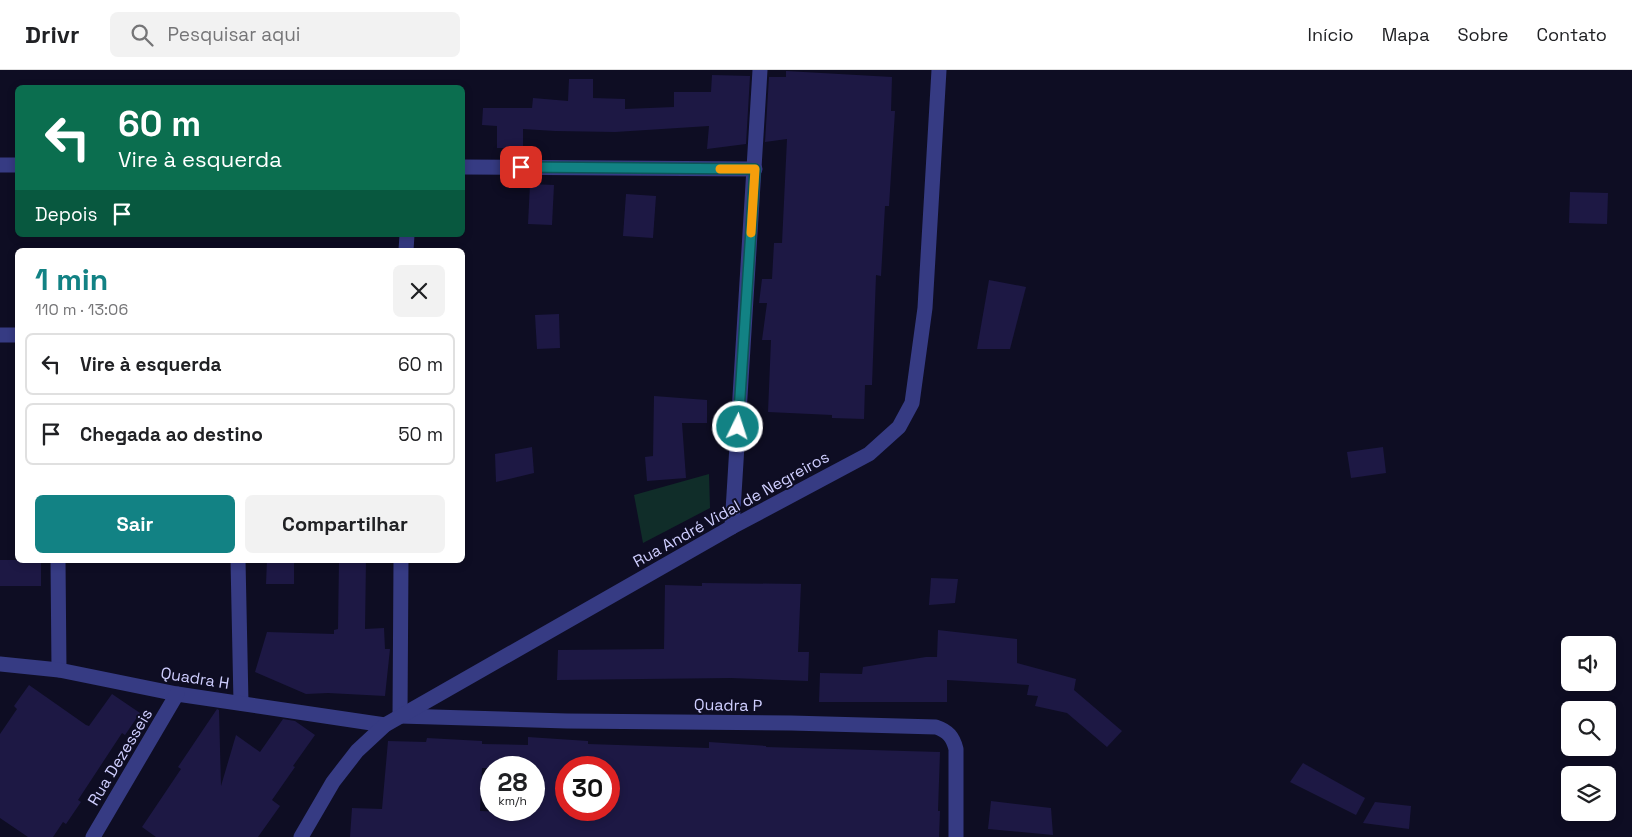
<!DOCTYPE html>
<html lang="pt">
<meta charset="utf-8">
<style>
body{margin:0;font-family:"Space Grotesk",sans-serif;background:#f2f2f2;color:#202124;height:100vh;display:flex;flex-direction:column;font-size:19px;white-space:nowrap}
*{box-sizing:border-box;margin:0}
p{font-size:16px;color:#757577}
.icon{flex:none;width:28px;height:28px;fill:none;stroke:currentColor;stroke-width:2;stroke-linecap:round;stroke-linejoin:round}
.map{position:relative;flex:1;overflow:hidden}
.panel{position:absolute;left:15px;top:178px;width:450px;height:315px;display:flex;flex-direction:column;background:#fff;border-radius:8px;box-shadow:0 2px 8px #0003}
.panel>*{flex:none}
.banner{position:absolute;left:15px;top:15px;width:450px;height:152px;border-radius:8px;box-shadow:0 2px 8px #0003;background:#0b6e4f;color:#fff;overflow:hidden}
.controls{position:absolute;left:1561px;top:566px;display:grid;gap:10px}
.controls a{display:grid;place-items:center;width:55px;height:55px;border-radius:8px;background:#fff;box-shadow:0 2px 8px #0003;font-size:25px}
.speed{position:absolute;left:480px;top:686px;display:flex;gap:10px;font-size:25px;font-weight:700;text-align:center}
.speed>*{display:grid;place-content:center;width:65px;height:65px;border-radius:50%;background:#fff;box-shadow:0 2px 8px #0003;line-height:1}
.speed small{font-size:12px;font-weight:400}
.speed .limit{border:8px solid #d22;background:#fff;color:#111}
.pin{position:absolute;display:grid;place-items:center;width:42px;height:42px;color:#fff;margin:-21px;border-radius:10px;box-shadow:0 2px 8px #0006}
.me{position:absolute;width:55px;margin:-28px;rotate:4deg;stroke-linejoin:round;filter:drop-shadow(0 0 4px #0008)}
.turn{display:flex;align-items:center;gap:18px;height:105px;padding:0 20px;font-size:22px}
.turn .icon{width:65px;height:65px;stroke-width:2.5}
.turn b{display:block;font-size:35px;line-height:42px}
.then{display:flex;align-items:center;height:48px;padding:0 20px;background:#0003;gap:10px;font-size:19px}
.round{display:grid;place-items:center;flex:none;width:52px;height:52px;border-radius:8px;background:#f2f2f2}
.headline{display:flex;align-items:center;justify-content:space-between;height:85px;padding:0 20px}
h1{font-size:30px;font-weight:800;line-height:38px;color:#128284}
.button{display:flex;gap:10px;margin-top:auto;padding:10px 20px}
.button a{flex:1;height:58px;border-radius:8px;background:#128284;color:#fff;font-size:20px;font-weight:800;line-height:58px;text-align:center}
.button a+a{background:#f2f2f2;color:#202124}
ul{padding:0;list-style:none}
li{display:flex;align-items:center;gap:15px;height:62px;margin:0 10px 8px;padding:0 10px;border:2px solid #e0e0e0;border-radius:8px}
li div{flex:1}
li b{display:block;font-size:19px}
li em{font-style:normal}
header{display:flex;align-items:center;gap:30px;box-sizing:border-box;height:70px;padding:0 25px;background:#fff;border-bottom:1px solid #e0e0e0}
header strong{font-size:24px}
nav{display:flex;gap:28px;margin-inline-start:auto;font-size:18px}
.search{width:350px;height:45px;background:#f2f2f2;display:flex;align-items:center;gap:12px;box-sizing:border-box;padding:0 18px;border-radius:8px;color:#757577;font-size:19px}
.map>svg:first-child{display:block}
</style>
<header>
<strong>Drivr</strong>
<div class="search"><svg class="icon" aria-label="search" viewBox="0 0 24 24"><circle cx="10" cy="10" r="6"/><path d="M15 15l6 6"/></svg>Pesquisar aqui</div>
<nav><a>Início</a><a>Mapa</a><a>Sobre</a><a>Contato</a></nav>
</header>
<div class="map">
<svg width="1632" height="767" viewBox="0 0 1632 767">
<rect width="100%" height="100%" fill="#0e0d23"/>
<polygon fill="#102d29" points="709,404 710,438 643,473 634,425"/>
<g fill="#1d1844" fill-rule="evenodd">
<polygon points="786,1 892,7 891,41 895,41 889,136 885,136 881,206 876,205 872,315 865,315 864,349 832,348 832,345 768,342 771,270 762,270 767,233 759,233 762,209 772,209 774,173 782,173 787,69 765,72 769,7 786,7"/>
<polygon points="712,5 750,6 746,74 707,79 709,56 615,62 555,61 523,59 523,78 497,78 497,56 482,55 483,38 532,38 533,28 568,31 569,9 593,9 593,28 625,29 625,39 674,37 674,22 711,22"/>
<polygon points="530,114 554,115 552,155 528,154"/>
<polygon points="1570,122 1608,123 1607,154 1569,153"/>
<polygon points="626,124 656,126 653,168 623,166"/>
<polygon points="989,210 1026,217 1010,279 977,279"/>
<polygon points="559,244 560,278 537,279 535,245"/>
<polygon points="654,326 707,330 707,353 682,353 686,408 647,411 645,387 653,386"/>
<polygon points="532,377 534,403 496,412 495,384"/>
<polygon points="1383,377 1386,403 1351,408 1347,382"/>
<rect x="0" y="490" width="41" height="26"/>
<polygon points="267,490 294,490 294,514 266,514"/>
<polygon points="339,490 366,490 365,559 384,558 385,579 390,579 385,626 328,623 306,624 255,602 267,562 334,564 334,560 338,559"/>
<polygon points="931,508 958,509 955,533 929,535"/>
<polygon points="702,513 801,514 798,582 809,582 808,611 731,608 557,610 558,580 664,579 665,515 702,516"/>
<polygon points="938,560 1017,569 1017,593 1076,609 1074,620 1122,661 1107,677 1067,643 1035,636 1038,626 1027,625 1029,615 947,610 947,632 819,632 820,603 862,604 863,597 926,587 937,587"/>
<polygon points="29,615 86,655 89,656 112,624 140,643 125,665 122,663 78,730 81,732 66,754 63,752 53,767 28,767 0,748 0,664 17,639 14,636"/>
<polygon points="217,639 219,640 221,716 236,665 260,682 283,649 295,651 315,665 293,696 295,697 272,730 280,736 258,767 156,767 142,757 181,699 178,697"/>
<path d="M528,667L588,671V674L709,678V672L766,676V677L940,682L938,741H940L939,767H350L352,738L382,739L388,671L426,672L427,668L482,671V674L528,675ZM482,698H534V743L480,741ZM566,698H609V740H566Z"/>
<polygon points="1303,693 1365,728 1356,745 1290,712"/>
<polygon points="991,731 1051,738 1053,765 988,759"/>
<polygon points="1375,732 1411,736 1409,759 1363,753"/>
</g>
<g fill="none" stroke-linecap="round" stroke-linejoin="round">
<g stroke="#363b83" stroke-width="15">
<polyline points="0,95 18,95"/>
<polyline points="462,97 755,99"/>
<polyline points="406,180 407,165"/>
<polyline points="0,265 18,265"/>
<polyline points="732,457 760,0"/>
<polyline points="58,490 59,600"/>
<polyline points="238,490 241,633"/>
<path d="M401,490L400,646L567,651L791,653L936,657C948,661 953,667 956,679V767"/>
<polyline points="0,594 59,600 177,624 385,655"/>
<polyline points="93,767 177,624"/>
<polyline points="301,767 333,712 357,681 385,655 732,457 869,384 899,357 912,333 925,238 939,0"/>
</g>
</g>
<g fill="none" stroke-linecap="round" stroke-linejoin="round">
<g stroke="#0c5456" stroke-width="12">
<polyline id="route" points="521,97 755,99 738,357"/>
</g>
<use href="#route" stroke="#128284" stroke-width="9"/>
<polyline stroke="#f59e0b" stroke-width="9" points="720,99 755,99 751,163"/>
</g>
<g text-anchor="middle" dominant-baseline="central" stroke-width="4" stroke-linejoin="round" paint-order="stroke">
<g font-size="16" fill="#cfceff" stroke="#0e0d23">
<text transform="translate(731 439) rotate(-29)">Rua André Vidal de Negreiros</text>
<text transform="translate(195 608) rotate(9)">Quadra H</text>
<text transform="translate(728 635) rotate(1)">Quadra P</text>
<text transform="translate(120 687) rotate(-59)">Rua Dezesseis</text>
</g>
</g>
</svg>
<div class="controls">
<a><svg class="icon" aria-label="sound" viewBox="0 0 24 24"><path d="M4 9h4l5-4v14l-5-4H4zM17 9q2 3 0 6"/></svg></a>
<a><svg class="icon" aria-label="search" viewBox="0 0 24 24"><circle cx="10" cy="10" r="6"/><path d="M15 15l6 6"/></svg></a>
<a><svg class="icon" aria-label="layers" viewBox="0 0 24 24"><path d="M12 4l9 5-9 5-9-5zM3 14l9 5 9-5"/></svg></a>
</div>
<div class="speed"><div>28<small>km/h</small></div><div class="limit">30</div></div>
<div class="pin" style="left:521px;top:97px;background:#d93025"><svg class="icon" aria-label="arrive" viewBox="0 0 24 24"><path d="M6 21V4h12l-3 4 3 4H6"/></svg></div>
<svg class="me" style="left:738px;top:357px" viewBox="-20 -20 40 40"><circle r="17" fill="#128284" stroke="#fff" stroke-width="3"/><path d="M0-11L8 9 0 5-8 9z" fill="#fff"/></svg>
<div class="banner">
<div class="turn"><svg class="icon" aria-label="left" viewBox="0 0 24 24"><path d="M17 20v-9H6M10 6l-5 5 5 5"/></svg><div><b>60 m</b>Vire à esquerda</div></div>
<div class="then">Depois<svg class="icon" aria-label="arrive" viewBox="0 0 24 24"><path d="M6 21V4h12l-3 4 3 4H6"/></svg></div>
</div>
<section class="panel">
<div class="headline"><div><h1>1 min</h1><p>110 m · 13:06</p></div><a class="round"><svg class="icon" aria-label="close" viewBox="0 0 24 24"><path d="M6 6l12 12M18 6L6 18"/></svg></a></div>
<ul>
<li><svg class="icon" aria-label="left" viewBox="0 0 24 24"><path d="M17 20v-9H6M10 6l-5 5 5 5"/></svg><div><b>Vire à esquerda</b></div><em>60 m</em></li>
<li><svg class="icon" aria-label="arrive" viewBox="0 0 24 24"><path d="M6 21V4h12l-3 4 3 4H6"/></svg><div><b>Chegada ao destino</b></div><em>50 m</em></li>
</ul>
<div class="button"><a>Sair</a><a>Compartilhar</a></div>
</section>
</div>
